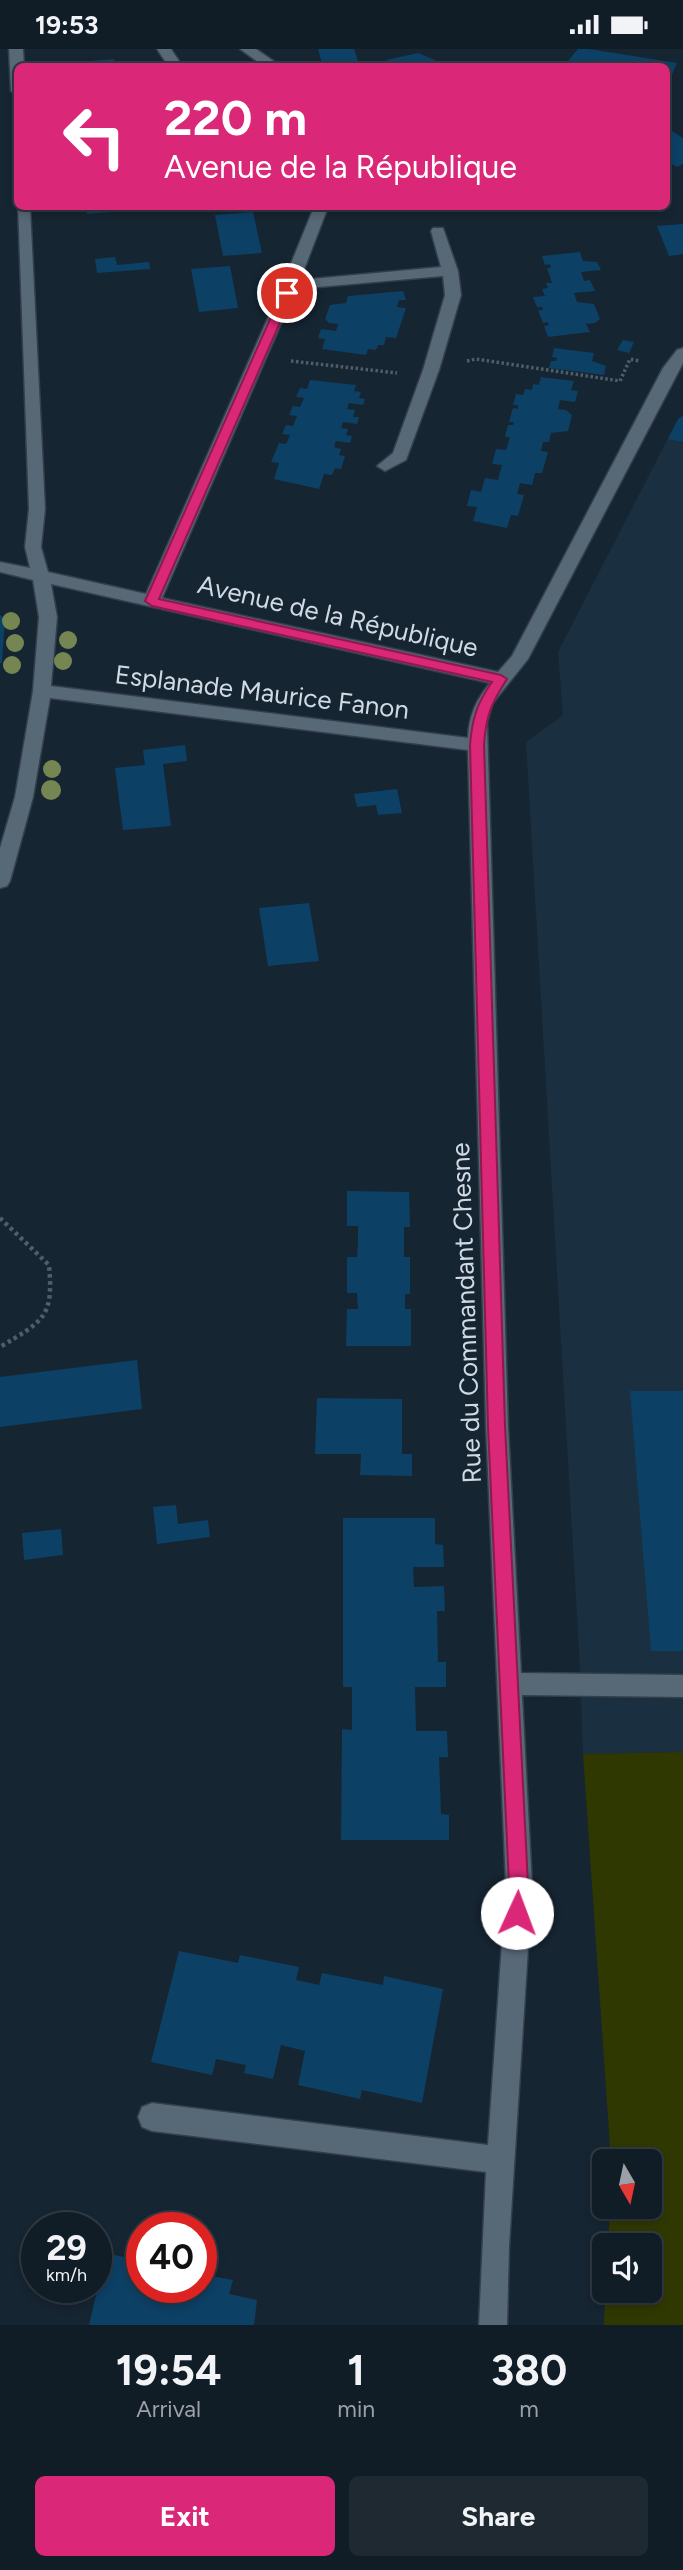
<!DOCTYPE html>
<meta charset="utf-8">
<style>
body{margin:0;font-family:Figtree,sans-serif;background:#1e2932;color:#f1f3f6;height:100vh;display:flex;flex-direction:column;font-size:26px;white-space:nowrap}
*{box-sizing:border-box;margin:0}
p{font-size:23px;color:#9ca1a7}
.icon{flex:none;width:38px;height:38px;fill:none;stroke:currentColor;stroke-width:2;stroke-linecap:round;stroke-linejoin:round}
.map{position:relative;height:2276px;overflow:hidden}
.drawer{display:flex;flex-direction:column;background:#101c26;flex:1}
.drawer>*{flex:none}
.hud{position:absolute;left:14px;top:14px;width:656px;height:147px;border-radius:10px;box-shadow:0 4px 10px #0003,0 0 0 2px #303a43;background:#db2777;color:#fff;overflow:hidden}
.needle{width:46px;rotate:171deg}
.tools{position:absolute;left:592px;top:2100px;display:grid;gap:14px}
.tools a{display:grid;place-items:center;width:70px;height:70px;border-radius:10px;background:#101c26;box-shadow:0 4px 10px #0003,0 0 0 2px #303a43;font-size:35px}
.speed{position:absolute;left:21px;top:2163px;display:flex;gap:14px;font-size:35px;font-weight:700;text-align:center}
.speed>*{display:grid;place-content:center;width:91px;height:91px;border-radius:50%;background:#101c26;box-shadow:0 4px 10px #0003,0 0 0 2px #303a43;line-height:1}
.speed small{font-size:18px;font-weight:400}
.speed .limit{border:10px solid #d22;background:#fff;color:#111}
.pin{position:absolute;display:grid;place-items:center;width:60px;height:60px;color:#fff;margin:-30px;border:4px solid #fff;border-radius:50%;box-shadow:0 2px 7px #0007}
.me{position:absolute;width:77px;margin:-38px;rotate:2deg;stroke-linejoin:round;filter:drop-shadow(0 0 5px #0008)}
.turn{display:flex;align-items:center;gap:24px;height:147px;padding:0 35px;font-size:32px}
.turn .icon{width:91px;height:91px;stroke-width:2.5}
.turn b{display:block;font-size:49px;line-height:60px}
.eta{display:flex;justify-content:space-evenly;align-items:center;height:119px;text-align:center}
.eta b{font-size:42px;font-weight:700;line-height:49px}
.cta{display:flex;gap:14px;margin-top:auto;padding:14px 35px}
.cta a{flex:1;height:80px;border-radius:10px;background:#db2777;color:#fff;font-size:28px;font-weight:700;line-height:80px;text-align:center}
.cta a+a{background:#1e2932;color:#f1f3f6}
.status{display:flex;justify-content:space-between;align-items:center;height:49px;padding:0 35px;background:#101c26;direction:ltr}
.status svg{height:19px;fill:currentColor}
.map>svg:first-child{display:block}
</style>
<div class="status"><b>19:53</b><svg viewBox="0 0 49 12"><path d="M0 12V9h3v3zM5 12V6h3v6zM10 12V3h3v9zM15 12V0h3v12zM26 1h20v11H26zM47 4h2v5h-2z"/></svg></div>
<div class="map">
<svg width="683" height="2276" viewBox="0 0 683 2276">
<rect width="100%" height="100%" fill="#162532"/>
<polygon fill="#1a2f40" points="683,367 683,1703 583,1705 580,1618 526,693 563,666 558,603 678,370"/>
<polygon fill="#303802" points="683,1703 683,2276 604,2276 605,2242 649,2242 649,2196 608,2196 610,2158 649,2158 649,2112 611,2112 583,1705"/>
<g fill="#0d4065">
<polygon points="318,0 354,0 360,18 323,18"/>
<polygon points="578,0 589,0 677,14 667,37 667,18 563,18"/>
<polygon points="418,4 437,12 439,18 396,18 386,11"/>
<polygon points="114,10 115,18 79,18 78,13"/>
<polygon points="667,79 683,89 683,115 677,118 667,112"/>
<polygon points="85,158 123,158 124,162 87,165"/>
<polygon points="253,163 262,204 223,207 215,166"/>
<polygon points="683,175 683,205 669,207 657,177"/>
<polygon points="580,203 583,212 597,213 601,221 581,223 584,232 590,231 595,242 574,244 577,253 594,255 600,270 595,274 586,275 590,283 548,288 544,277 549,276 547,273 543,274 538,261 543,261 542,258 537,258 533,248 545,247 542,240 548,239 546,234 552,234 547,219 551,219 550,215 545,216 542,207"/>
<polygon points="115,208 117,216 149,213 150,220 97,224 95,210"/>
<polygon points="230,217 238,259 199,263 191,220"/>
<polygon points="403,242 406,251 399,251 397,258 406,259 396,289 386,288 384,296 378,296 376,301 368,300 366,306 322,300 325,290 318,289 321,280 336,282 338,275 329,274 325,270 330,256 346,254 348,247"/>
<polygon points="623,291 634,293 629,304 617,301"/>
<polygon points="554,299 594,304 592,312 606,317 604,326 549,319 551,312 556,312 557,309 552,308"/>
<polygon points="541,328 574,332 571,341 578,342 575,353 560,351 558,360 566,361 572,366 568,382 551,384 549,393 543,393 541,402 548,403 542,424 535,424 532,436 520,434 517,445 524,446 518,467 511,466 507,479 473,472 477,458 467,457 471,441 481,443 485,429 498,431 502,416 492,415 496,400 506,401 510,388 505,388 508,376 513,376 514,373 509,373 513,359 518,360 518,356 513,356 516,345 523,346 525,340 532,341 533,335 539,336"/>
<polygon points="310,331 356,336 354,342 361,343 359,349 365,350 363,356 349,354 347,360 355,361 353,368 359,368 357,375 343,373 341,379 348,380 346,386 352,387 350,394 336,392 334,398 341,400 339,406 345,407 341,420 335,419 332,426 324,425 319,440 274,430 279,414 271,413 279,394 286,395 290,386 282,385 286,376 293,377 297,367 289,366 293,357 300,358 304,349 296,348 300,339 307,340"/>
<polygon points="683,367 683,393 668,390 678,370"/>
<polygon points="0,566 5,569 2,614 0,614"/>
<polygon points="185,696 187,712 163,715 171,777 123,781 115,719 145,716 143,701"/>
<polygon points="397,740 402,764 378,766 376,756 357,758 354,745"/>
<polygon points="309,854 319,912 268,917 259,859"/>
<polygon points="347,1142 409,1143 410,1178 404,1178 404,1208 410,1208 410,1245 405,1245 405,1260 411,1260 411,1297 346,1297 347,1260 358,1260 357,1244 347,1244 347,1208 357,1208 358,1193 358,1177 347,1177"/>
<polygon points="137,1311 142,1360 0,1378 0,1328"/>
<polygon points="630,1342 683,1342 683,1602 651,1602"/>
<polygon points="317,1349 402,1350 402,1405 412,1405 412,1427 360,1426 361,1405 315,1405"/>
<polygon points="176,1456 178,1475 208,1471 210,1488 157,1495 153,1458"/>
<polygon points="343,1469 435,1469 435,1495 443,1496 444,1518 413,1518 414,1538 444,1537 445,1562 437,1562 438,1613 446,1613 446,1638 415,1638 416,1682 447,1682 448,1708 439,1708 441,1765 449,1766 449,1791 341,1791 342,1680 352,1681 352,1638 343,1638"/>
<polygon points="61,1480 63,1506 24,1511 22,1484"/>
<polygon points="179,1902 238,1914 240,1906 299,1918 296,1931 319,1936 322,1924 383,1936 384,1927 443,1940 422,2054 362,2041 360,2050 298,2036 305,2002 281,1996 273,2030 244,2024 246,2016 216,2010 212,2026 151,2013"/>
<polygon points="106,2204 142,2212 142,2238 201,2238 201,2225 233,2231 229,2245 257,2251 254,2276 89,2276"/>
</g>
<g fill="none" stroke-linecap="round" stroke-linejoin="round">
<g stroke="#333f49" stroke-width="3">
<g id="minor">
<polygon points="9,0 23,0 24,18 18,18 18,46 11,42"/>
<polygon points="157,0 171,0 183,18 169,18"/>
<polygon points="240,0 256,0 282,18 265,18"/>
<path d="M18,155L30,158L45,460L41,498L48,523L146,545L279,244L314,158H328L300,231L441,218L431,182L433,179H443L458,222L461,246L439,321L406,411L385,422L377,417L393,404L423,321L445,246L443,227L296,240L162,549L498,623L512,607L663,319L677,301L683,299V314L528,610L492,655L487,673L508,1377L521,1624L683,1626V1648L522,1646L532,1836L509,2197L507,2276H479L486,2123L152,2082L142,2078L138,2068L142,2058L152,2054L488,2096L506,1836L486,1377L468,701L50,649L33,748L10,832L7,837L0,839V799L15,748L33,642L39,568L33,531L0,523V513L30,519L25,498L29,460ZM51,535L490,634C476,651 469,666 468,689L51,637L57,568Z"/>
</g>
</g>
<g stroke="#505e69" stroke-width="3.5" stroke-dasharray="2.5 2.5" stroke-linecap="butt">
<polyline points="291,312 397,324"/>
<polyline points="467,312 476,310 620,332 630,310 639,312"/>
</g>
<path stroke="#505e69" stroke-width="4.5" stroke-dasharray="3.5 3.5" stroke-linecap="butt" d="M0,1169L49,1216C54,1269 43,1272 0,1298"/>
<use href="#minor" fill="#576877" fill-rule="evenodd"/>
</g>
<g fill="#758652">
<circle cx="11" cy="572" r="9"/>
<circle cx="68" cy="591" r="9"/>
<circle cx="15" cy="594" r="9"/>
<circle cx="63" cy="612" r="9"/>
<circle cx="12" cy="616" r="9"/>
<circle cx="52" cy="720" r="9"/>
<circle cx="51" cy="741" r="10"/>
</g>
<path fill="#db2777" stroke="#8e194d" stroke-width="2" d="M283,241L293,244L159,550L501,626L507,630C491,655 486,666 484,696L505,1377L528,1836L524,1870L517,1873L510,1870L507,1864L509,1836L488,1377L470,696C472,670 477,654 492,633L152,557L145,552Z"/>
<g text-anchor="middle" dominant-baseline="central" stroke-width="6" stroke-linejoin="round" paint-order="stroke">
<g font-size="26" fill="#d0dae3" stroke="#162532">
<text transform="translate(338 567) rotate(13)">Avenue de la République</text>
<text transform="translate(262 643) rotate(7)">Esplanade Maurice Fanon</text>
<text transform="translate(466 1264) rotate(-92)">Rue du Commandant Chesne</text>
</g>
</g>
</svg>
<div class="tools">
<a><svg class="needle" viewBox="-14 -14 28 28"><path d="M0-13l5 13h-10z" fill="#e53935"/><path d="M0 13l5-13h-10z" fill="#9ca1a7"/></svg></a>
<a><svg class="icon" aria-label="sound" viewBox="0 0 24 24"><path d="M4 9h4l5-4v14l-5-4H4zM17 9q2 3 0 6"/></svg></a>
</div>
<div class="speed"><div>29<small>km/h</small></div><div class="limit">40</div></div>
<div class="pin" style="left:287px;top:244px;background:#d93025"><svg class="icon" aria-label="arrive" viewBox="0 0 24 24"><path d="M6 21V4h12l-3 4 3 4H6"/></svg></div>
<svg class="me" style="left:517px;top:1864px" viewBox="-20 -20 40 40"><circle r="19" fill="#fff"/><path d="M0-13L10 11 0 6-10 11z" fill="#db2777"/></svg>
<div class="hud">
<div class="turn"><svg class="icon" aria-label="left" viewBox="0 0 24 24"><path d="M17 20v-9H6M10 6l-5 5 5 5"/></svg><div><b>220 m</b>Avenue de la République</div></div>
</div>
</div>
<section class="drawer">
<div class="eta">
<div><b>19:54</b><p>Arrival</p></div>
<div><b>1</b><p>min</p></div>
<div><b>380</b><p>m</p></div>
</div>
<div class="cta"><a>Exit</a><a>Share</a></div>
</section>
